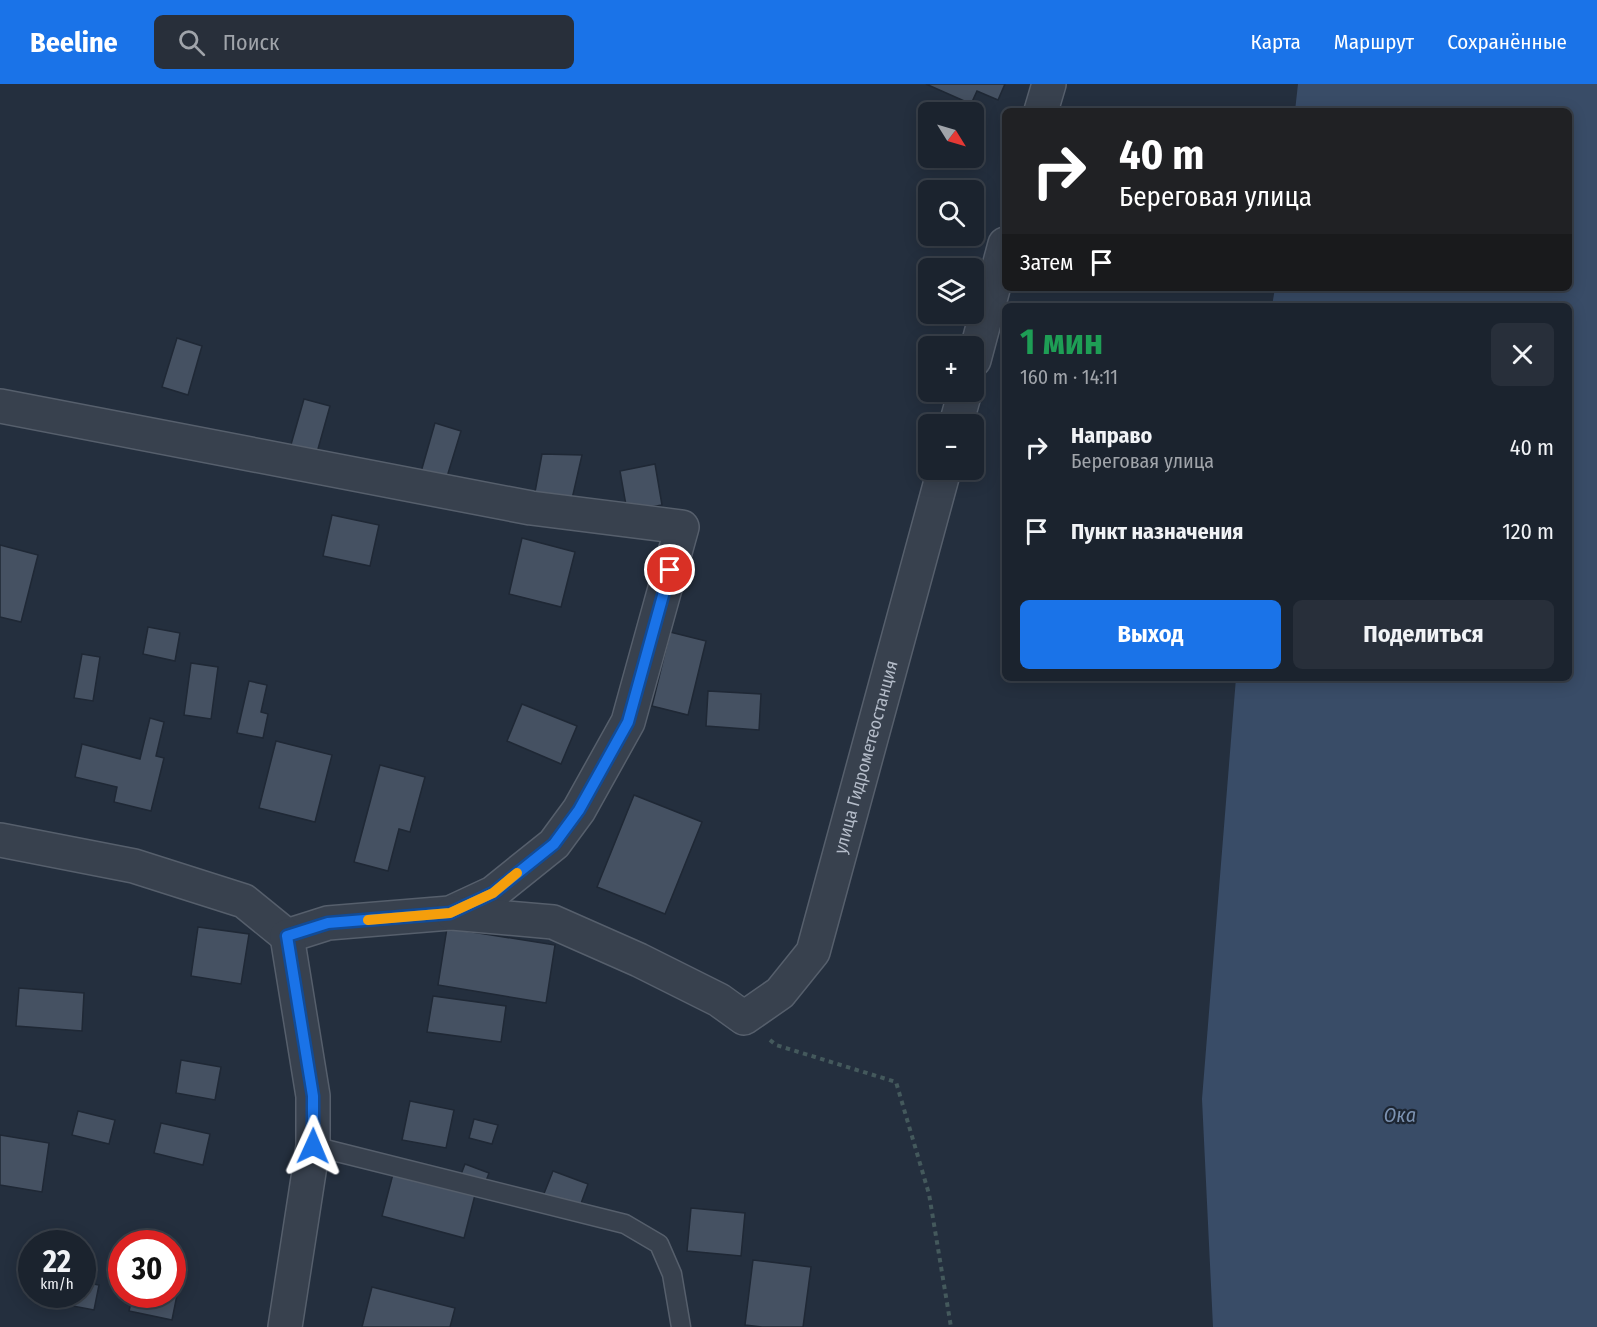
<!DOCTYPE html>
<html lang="ru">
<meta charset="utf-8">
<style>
body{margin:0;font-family:"Fira Sans Condensed",sans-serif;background:#282f3a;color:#f1f3f6;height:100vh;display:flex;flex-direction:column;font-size:22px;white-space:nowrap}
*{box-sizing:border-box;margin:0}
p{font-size:20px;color:#a0a4aa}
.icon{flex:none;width:33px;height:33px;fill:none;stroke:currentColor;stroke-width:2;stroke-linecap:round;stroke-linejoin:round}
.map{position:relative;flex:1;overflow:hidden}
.side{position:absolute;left:1002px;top:219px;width:570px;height:378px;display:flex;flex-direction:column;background:#1b232e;border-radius:9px;box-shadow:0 3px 15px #0003,0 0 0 2px #39404a}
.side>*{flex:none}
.banner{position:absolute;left:1002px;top:24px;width:570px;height:183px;border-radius:9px;box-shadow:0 3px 15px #0003,0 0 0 2px #39404a;background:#202124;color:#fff;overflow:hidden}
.needle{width:39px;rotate:127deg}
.buttons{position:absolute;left:918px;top:18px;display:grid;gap:12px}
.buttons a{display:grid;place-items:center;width:66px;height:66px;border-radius:9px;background:#1b232e;box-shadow:0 3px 15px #0003,0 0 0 2px #39404a;font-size:30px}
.speed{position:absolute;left:18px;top:1146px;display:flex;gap:12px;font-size:30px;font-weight:700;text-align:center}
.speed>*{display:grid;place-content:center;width:78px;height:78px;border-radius:50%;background:#1b232e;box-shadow:0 3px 15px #0003,0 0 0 2px #39404a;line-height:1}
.speed small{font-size:15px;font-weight:400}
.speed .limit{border:9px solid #d22;background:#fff;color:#111}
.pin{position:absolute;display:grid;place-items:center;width:51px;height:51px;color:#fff;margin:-26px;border:3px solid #fff;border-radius:50%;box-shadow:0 2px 6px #0007}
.me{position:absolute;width:66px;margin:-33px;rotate:1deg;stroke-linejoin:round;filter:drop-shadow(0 0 4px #0008)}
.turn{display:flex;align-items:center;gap:21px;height:126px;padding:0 18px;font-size:27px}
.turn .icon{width:78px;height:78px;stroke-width:2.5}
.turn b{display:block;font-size:42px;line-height:51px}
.then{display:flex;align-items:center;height:57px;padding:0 18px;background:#0003;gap:12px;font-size:22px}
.round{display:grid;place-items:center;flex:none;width:63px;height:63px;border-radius:9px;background:#282f3a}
.headline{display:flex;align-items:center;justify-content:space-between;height:102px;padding:0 18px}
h1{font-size:36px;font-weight:700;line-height:45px;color:#1e9e55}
.cta{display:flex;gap:12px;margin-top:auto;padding:12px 18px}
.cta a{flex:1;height:69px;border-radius:9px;background:#1a73e8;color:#fff;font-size:24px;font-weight:700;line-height:69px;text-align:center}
.cta a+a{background:#282f3a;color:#f1f3f6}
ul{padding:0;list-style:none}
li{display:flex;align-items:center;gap:18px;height:84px;padding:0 18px}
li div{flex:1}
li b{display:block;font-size:22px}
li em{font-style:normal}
header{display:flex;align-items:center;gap:36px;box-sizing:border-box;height:84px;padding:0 30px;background:#1a73e8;color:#fff}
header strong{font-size:28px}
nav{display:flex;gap:33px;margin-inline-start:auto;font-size:21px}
.search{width:420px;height:54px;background:#282f3a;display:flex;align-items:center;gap:15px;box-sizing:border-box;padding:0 21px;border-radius:9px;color:#a0a4aa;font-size:22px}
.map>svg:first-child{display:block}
</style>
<header>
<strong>Beeline</strong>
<div class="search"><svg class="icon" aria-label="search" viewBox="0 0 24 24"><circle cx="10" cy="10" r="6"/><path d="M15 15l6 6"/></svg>Поиск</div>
<nav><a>Карта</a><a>Маршрут</a><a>Сохранённые</a></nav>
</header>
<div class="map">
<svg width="1597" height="1243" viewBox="0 0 1597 1243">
<rect width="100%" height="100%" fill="#242f3e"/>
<polygon fill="#394c67" points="1298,0 1597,0 1597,1243 1213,1243 1202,1015 1236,594 1569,594 1569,222 1272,222 1275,204 1569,204 1569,27 1295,27"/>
<g fill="#455162" stroke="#1f2835" stroke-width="1.5">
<polygon points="926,0 1005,0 998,16 977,7 971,20"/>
<polygon points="177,254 202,262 188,311 162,303"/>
<polygon points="304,315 330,322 316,372 290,364"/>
<polygon points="435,339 461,347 446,396 421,388"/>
<polygon points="542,370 582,371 572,415 535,408"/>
<polygon points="655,380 662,421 627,427 620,387"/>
<polygon points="332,431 379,441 370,482 323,472"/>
<polygon points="522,454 575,468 561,523 509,510"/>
<polygon points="0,461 38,471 21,538 0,533"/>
<polygon points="148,543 180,549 175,577 143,570"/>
<polygon points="670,548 706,557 688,631 652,622"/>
<polygon points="82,570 100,573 93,617 74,614"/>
<polygon points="191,579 218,583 211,635 184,631"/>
<polygon points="249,597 267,601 261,628 268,630 263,654 237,649"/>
<polygon points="708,607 761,610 759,646 706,642"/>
<polygon points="522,620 577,642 561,680 507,657"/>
<polygon points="150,634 164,638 156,672 164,674 151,727 114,718 117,703 75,693 82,660 140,675"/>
<polygon points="276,657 332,671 315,738 259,724"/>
<polygon points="380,681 425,693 410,748 399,745 388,787 354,778"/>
<polygon points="634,711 702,738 665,830 597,803"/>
<polygon points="198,843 249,850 241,900 191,892"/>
<polygon points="447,844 555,861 546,919 438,901"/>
<polygon points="19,904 84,909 82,947 16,942"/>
<polygon points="433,912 506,922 501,958 427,948"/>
<polygon points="181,976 221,983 215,1016 176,1009"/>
<polygon points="410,1017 454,1026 446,1064 402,1056"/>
<polygon points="78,1027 115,1036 109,1060 72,1051"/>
<polygon points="474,1035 498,1041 492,1060 469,1054"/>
<polygon points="161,1039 210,1050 203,1081 154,1069"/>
<polygon points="0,1051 49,1059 42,1108 0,1101"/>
<polygon points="465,1080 489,1089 484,1102 460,1093"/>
<polygon points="553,1087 588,1100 579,1125 543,1112"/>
<polygon points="393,1090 475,1111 464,1154 382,1132"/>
<polygon points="691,1124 745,1129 741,1172 687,1167"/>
<polygon points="753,1176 811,1183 803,1243 762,1243 745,1241"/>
<polygon points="172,1179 183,1181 172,1236 129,1227 133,1210 172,1210"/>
<polygon points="82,1198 99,1201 94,1226 62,1220 64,1210 82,1210"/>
<polygon points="372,1203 455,1224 450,1243 362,1243"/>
</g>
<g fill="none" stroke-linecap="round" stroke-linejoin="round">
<g stroke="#565f6c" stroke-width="21">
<polyline id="lane" points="313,1062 625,1140 659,1160 672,1190 681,1243"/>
</g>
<g stroke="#565f6c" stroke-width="36">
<g id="street">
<polyline points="1041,27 1049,0"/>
<polyline points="974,276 1005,160"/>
<polyline points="0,322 531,424 682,443 628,638 579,726 554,760 493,809 450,829 328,839 287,852"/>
<polyline points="956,340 965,308"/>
<polyline points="0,756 134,782 244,817 287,852"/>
<path id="s1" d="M452,829L553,838L639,876L719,916L744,934L780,909L813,868L944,386"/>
<polyline points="285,1243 313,1062 313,1012 287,852"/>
</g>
</g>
<polyline stroke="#44595c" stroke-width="4" stroke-dasharray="4.5 4.5" stroke-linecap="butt" points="770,956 776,961 896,998 929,1110 951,1243"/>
<use href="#lane" stroke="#38414e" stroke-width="18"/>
<use href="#street" stroke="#38414e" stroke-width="33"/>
</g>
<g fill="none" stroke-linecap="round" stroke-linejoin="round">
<g stroke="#114b97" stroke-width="15">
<polyline id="route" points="313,1062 313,1012 287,852 328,839 450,829 493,809 554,760 579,726 628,638 670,486"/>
</g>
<use href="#route" stroke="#1a73e8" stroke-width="10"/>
<polyline stroke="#f59e0b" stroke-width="10" points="368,836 450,829 493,809 517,789"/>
</g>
<g text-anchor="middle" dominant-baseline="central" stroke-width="4.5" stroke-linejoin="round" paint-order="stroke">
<g font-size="18" fill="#b4bcc9" stroke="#1d2633">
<text stroke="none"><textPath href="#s1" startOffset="614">улица Гидрометеостанция</textPath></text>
</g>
<g font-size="20" font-style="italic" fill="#7c92b1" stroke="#1d2633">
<text x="1400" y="1031">Ока</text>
</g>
</g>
</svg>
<div class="buttons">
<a><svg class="needle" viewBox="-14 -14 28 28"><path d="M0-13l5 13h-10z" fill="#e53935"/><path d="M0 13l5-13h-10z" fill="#a0a4aa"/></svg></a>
<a><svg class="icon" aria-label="search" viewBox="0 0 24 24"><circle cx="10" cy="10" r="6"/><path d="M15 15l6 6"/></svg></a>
<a><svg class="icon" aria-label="layers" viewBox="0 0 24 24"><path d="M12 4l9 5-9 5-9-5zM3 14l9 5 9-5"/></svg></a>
<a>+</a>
<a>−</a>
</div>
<div class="speed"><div>22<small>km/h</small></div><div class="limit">30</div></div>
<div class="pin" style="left:670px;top:486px;background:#d93025"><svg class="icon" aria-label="arrive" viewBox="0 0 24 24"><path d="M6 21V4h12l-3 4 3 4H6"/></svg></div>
<svg class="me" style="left:313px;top:1062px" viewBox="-20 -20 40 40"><path d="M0-17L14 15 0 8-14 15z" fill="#1a73e8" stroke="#fff" stroke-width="4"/></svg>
<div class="banner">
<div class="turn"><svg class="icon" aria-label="right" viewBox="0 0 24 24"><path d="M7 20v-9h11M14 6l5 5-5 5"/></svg><div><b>40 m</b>Береговая улица</div></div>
<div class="then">Затем<svg class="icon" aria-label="arrive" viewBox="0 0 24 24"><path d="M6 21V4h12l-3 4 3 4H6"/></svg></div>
</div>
<section class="side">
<div class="headline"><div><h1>1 мин</h1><p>160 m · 14:11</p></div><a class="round"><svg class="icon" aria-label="close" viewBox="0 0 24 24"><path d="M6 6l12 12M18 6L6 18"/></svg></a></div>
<ul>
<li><svg class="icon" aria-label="right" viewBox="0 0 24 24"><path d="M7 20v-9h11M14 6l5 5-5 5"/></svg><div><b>Направо</b><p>Береговая улица</p></div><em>40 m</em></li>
<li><svg class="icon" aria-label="arrive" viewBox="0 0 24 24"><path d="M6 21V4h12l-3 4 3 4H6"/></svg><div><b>Пункт назначения</b></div><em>120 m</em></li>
</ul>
<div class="cta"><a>Выход</a><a>Поделиться</a></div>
</section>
</div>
